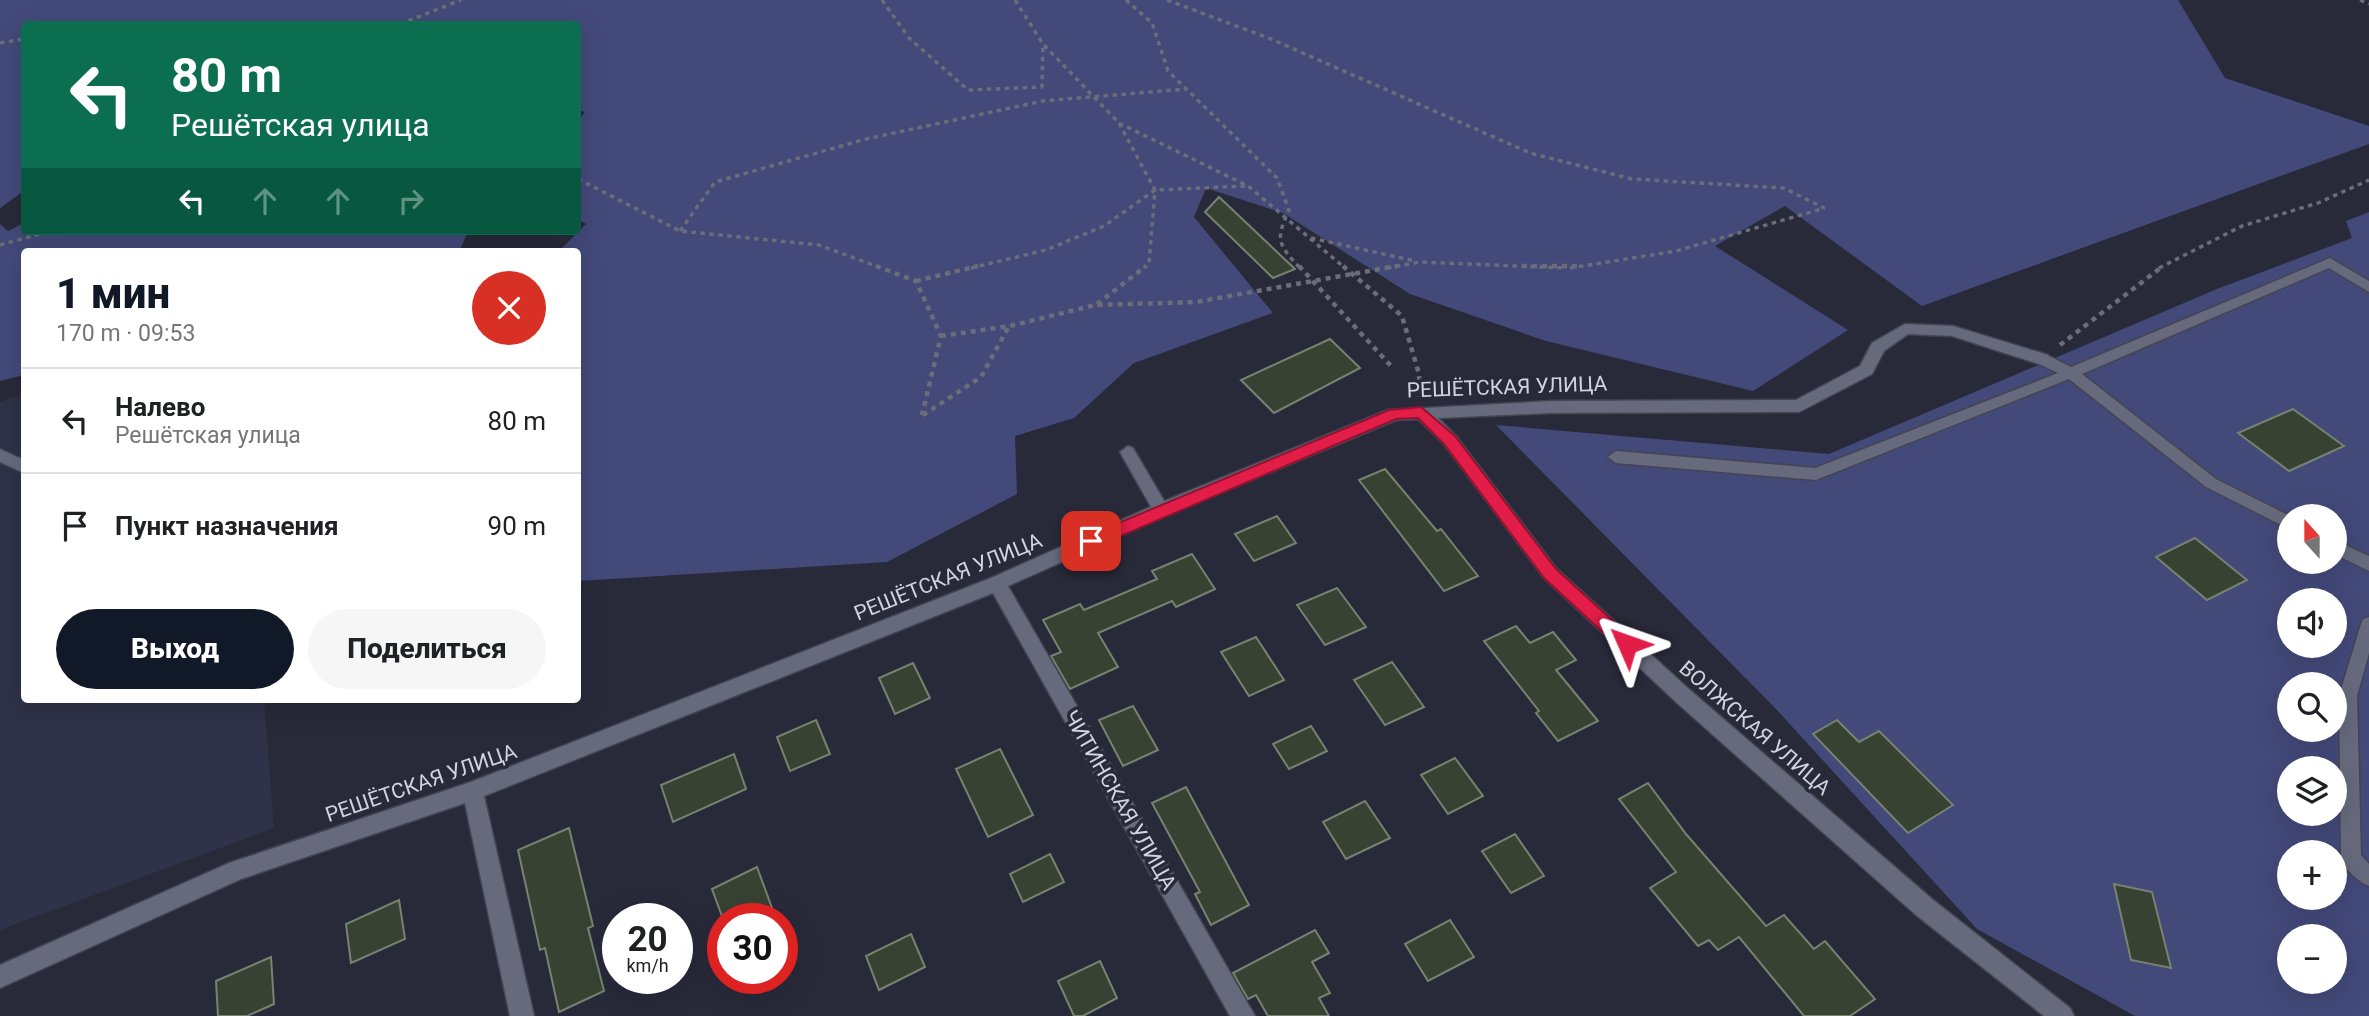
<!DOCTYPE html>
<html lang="ru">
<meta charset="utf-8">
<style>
body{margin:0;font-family:Roboto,sans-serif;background:#f6f6f6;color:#202124;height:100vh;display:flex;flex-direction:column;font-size:26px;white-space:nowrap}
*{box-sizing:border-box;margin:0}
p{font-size:23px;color:#757577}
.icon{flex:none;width:38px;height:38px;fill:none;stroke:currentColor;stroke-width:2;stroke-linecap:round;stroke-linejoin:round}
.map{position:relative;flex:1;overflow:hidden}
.panel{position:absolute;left:21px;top:248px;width:560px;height:455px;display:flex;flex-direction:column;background:#fff;border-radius:7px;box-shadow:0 7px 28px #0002}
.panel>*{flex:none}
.guide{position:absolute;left:21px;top:21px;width:560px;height:214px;border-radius:7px;box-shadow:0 7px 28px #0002;background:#0b6e4f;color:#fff;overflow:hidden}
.needle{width:46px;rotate:339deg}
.fabs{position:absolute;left:2277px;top:504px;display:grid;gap:14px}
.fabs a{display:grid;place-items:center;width:70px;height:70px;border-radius:50%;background:#fff;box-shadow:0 7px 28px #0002;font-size:35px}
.speed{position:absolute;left:602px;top:903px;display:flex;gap:14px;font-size:35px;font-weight:700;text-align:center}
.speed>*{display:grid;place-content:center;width:91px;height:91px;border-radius:50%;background:#fff;box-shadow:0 7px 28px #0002;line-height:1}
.speed small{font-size:18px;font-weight:400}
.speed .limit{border:10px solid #d22;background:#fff;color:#111}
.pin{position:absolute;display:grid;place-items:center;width:60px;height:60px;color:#fff;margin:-30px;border-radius:14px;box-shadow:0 4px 10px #0006}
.me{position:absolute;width:77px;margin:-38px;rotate:313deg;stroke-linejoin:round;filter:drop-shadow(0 0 5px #0008)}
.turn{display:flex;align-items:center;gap:24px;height:147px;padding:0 35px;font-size:32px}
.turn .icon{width:91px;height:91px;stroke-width:2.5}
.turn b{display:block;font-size:49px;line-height:60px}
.lanes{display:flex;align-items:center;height:66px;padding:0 35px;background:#0003;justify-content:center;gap:35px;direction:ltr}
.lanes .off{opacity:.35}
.round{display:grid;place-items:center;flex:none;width:74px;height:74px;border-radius:37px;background:#f6f6f6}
.overview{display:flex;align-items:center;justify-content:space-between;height:119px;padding:0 35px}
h1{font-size:42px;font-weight:800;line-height:52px;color:#111827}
.button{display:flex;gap:14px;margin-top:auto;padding:14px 35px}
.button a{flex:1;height:80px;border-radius:42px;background:#111827;color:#fff;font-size:28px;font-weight:800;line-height:80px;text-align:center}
.button a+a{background:#f6f6f6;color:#202124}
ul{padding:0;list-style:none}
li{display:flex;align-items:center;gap:21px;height:105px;padding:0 35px;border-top:2px solid #e0e0e0}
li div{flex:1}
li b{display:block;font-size:26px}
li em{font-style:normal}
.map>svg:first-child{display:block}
</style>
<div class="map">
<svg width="2369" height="1016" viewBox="0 0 2369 1016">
<rect width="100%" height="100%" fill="#282a3a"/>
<polygon fill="#2f3248" points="24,394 24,700 264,700 274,828 0,930 0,402"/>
<g fill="#434979" fill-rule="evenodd">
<polygon points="0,0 2178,0 2225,78 2369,126 2369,144 1922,306 1785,206 1715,246 1848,330 1753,391 1546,341 1410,294 1283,213 1206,188 1194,217 1273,313 1134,363 1074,418 1015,436 1017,494 887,562 578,581 578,252 558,252 586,224 578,219 578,121 585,112 578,110 578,24 24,24 24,191 0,208"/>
<path d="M2369,212V1016H2135L1977,929L1775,708L1496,425L1829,454L2217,289L2352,238L2346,221ZM2289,516H2334V562H2289ZM2289,600H2334V646H2289ZM2289,684H2334V730H2289ZM2289,768H2334V814H2289ZM2289,852H2334V898H2289ZM2289,936H2334V982H2289Z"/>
<polygon points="24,223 24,231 468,231 459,252 24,252 24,375 0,381 0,224 8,231"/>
</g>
<g fill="#384233" stroke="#778271" stroke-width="2">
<polygon points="1219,197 1295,269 1273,278 1205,212"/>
<polygon points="1330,339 1360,368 1274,413 1241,380"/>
<polygon points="2293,409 2344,446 2289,471 2238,433"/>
<polygon points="1385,469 1437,531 1441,529 1478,576 1444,591 1359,480"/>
<polygon points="1277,516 1296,543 1254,561 1235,534"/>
<polygon points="2195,538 2247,580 2207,600 2156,557"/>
<polygon points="1192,554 1215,589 1176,607 1172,601 1098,633 1118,667 1070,689 1051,656 1061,652 1043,620 1080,604 1084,610 1157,579 1152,571"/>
<polygon points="1337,588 1366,627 1325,645 1297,605"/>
<polygon points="1516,626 1530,643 1553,632 1576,660 1556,670 1598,721 1558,741 1536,713 1539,711 1484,641"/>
<polygon points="1256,637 1284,680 1249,696 1221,652"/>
<polygon points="1392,662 1424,707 1385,725 1354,680"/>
<polygon points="913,663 930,698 895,714 879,678"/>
<polygon points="1133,706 1158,750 1123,766 1099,720"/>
<polygon points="816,720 830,754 790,771 777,737"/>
<polygon points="1837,720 1859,742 1879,731 1953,805 1908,833 1813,734"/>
<polygon points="1311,726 1327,751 1289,769 1273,744"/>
<polygon points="1000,749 1033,815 988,837 956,769"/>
<polygon points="734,754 746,789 673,822 661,785"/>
<polygon points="1455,758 1483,796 1448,814 1421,775"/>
<polygon points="1648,783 1686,834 1766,926 1784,915 1814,949 1825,941 1875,999 1850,1016 1804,1016 1739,937 1718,950 1709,940 1698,946 1650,888 1676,872 1619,799"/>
<polygon points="1186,787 1249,905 1211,925 1195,894 1200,892 1152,803"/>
<polygon points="1365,801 1390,838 1346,859 1323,822"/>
<polygon points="569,828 593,926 588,928 604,991 559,1012 545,948 540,950 518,850"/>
<polygon points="1515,834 1544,876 1511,893 1482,851"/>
<polygon points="1050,854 1064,882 1023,902 1010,874"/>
<polygon points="757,867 776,919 723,919 712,889"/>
<polygon points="2114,884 2152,892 2171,968 2131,960"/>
<polygon points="399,900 405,939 351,963 346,924"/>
<polygon points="1450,920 1474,957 1428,981 1405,944"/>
<polygon points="1315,930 1329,953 1312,962 1330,993 1319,998 1329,1016 1268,1016 1256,995 1248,999 1233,973"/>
<polygon points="911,934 925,967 879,990 866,956"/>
<polygon points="271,957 274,1004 247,1016 218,1016 216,981"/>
<polygon points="1100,961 1117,998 1083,1016 1074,1016 1058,981"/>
</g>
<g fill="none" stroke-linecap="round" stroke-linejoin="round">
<g stroke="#434552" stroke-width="3">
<g id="lane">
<polygon points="2330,258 2369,281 2369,292 2329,268 2082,374 2216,479 2290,516 2289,529 2206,487 2069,379 1816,480 1616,463 1608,457 1616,451 1815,468 2058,373 2037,363 2035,359 2037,355 2047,355 2071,367"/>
<polygon points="1128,446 1133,448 1167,506 1169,510 1167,514 1155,514 1120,452"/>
<polygon points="0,449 24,460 24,473 0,462"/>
<polygon points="2334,540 2369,556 2369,571 2334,554"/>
<path d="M2369,617V653L2357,696L2361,855L2369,864V886C2358,882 2346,870 2341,859L2339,696L2361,624L2363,619Z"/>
</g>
</g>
<g stroke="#434552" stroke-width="3">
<polygon id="street" points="1905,324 1953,326 2048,355 2050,359 2042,365 1952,336 1908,334 1884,351 1872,374 1799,412 1551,413 1438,418 1456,436 1556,568 1691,691 1932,899 2070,1008 2074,1016 2044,1016 1916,915 1677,703 1544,578 1444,444 1418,419 1396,420 1167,515 1008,586 1255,1016 1230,1016 993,593 484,796 534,1016 510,1016 465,803 241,879 0,988 0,965 229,863 471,782 991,578 1155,505 1388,410 1551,401 1796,400 1860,366 1872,343"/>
</g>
<g stroke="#6b6d7b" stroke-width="3.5" stroke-dasharray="4.5 4.5" stroke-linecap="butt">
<polyline points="882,0 909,38 968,90 1042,87 1043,44"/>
<polyline points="1015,0 1043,44 1119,123 1155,190 1149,264 1144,268"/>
<path d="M1126,0L1152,23L1168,71L1277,178L1289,210C1275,240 1278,244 1300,268"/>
<polyline points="1167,0 1271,39 1530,153 1632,179 1784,188 1824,208"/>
<polyline points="2360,0 2369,4"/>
<polyline points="400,24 461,0"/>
<polyline points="0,43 24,39"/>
<polyline points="1119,123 1248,186 1345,268"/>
<polyline points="578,179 680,231 819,245 881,268"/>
<polyline points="680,231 715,182 866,139 1043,101 1186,89"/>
<polyline points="1311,238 1415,261"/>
<polyline points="0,245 51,231"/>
<polyline points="971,268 1046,250 1104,226 1155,190 1247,186"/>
<polyline points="1387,268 1420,262 1566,268"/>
<polyline points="1570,268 1676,251 1825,208"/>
<polyline points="2159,268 2242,226 2318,203 2369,180"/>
</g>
<g stroke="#6b6d7b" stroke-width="4.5" stroke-dasharray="5 5" stroke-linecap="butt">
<polyline points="876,266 916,281 941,336 922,415"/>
<polyline points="1299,266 1391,366"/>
<polyline points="1343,266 1402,316 1419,374 1420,397"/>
<polyline points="1522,266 1581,266"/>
<polyline points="916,281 978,266"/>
<polyline points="1097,304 1146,266"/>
<polyline points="941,336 1010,326 1095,305 1196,302 1397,266"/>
<polyline points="2060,345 2163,266"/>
<polyline points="923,415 981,377 1009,326"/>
</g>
<use href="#lane" fill="#676a7c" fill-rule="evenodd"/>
<use href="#street" fill="#676a7c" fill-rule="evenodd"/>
</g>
<polygon fill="#e11d48" stroke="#92132f" stroke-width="2" points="1421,407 1455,436 1556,569 1633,639 1635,644 1633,649 1621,649 1544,578 1444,444 1418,418 1396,419 1097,546 1091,548 1083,541 1085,537 1389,410"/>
<g text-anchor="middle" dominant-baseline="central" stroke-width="7" stroke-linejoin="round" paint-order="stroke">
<g font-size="21" fill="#d1d3de" stroke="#282a3a">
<text transform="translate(1507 387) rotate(-2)">РЕШЁТСКАЯ УЛИЦА</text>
<text transform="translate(948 577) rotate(-22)">РЕШЁТСКАЯ УЛИЦА</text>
<text transform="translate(1755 728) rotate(41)">ВОЛЖСКАЯ УЛИЦА</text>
<text transform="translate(421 783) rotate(-19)">РЕШЁТСКАЯ УЛИЦА</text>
<text transform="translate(1120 800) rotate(60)">ЧИТИНСКАЯ УЛИЦА</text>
</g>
</g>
</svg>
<div class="fabs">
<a><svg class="needle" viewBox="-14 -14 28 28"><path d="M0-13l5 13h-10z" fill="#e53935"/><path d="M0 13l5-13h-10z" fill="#757577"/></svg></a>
<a><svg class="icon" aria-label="sound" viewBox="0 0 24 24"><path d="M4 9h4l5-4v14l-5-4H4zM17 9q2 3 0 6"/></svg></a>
<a><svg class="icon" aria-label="search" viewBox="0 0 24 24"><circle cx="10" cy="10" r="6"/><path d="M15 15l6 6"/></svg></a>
<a><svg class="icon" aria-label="layers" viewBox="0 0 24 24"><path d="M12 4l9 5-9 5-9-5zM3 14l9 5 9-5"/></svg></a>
<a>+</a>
<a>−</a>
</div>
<div class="speed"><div>20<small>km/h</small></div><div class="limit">30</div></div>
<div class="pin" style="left:1091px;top:541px;background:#d93025"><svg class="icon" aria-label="arrive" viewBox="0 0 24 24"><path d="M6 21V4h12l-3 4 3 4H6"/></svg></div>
<svg class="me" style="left:1627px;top:644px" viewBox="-20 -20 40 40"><path d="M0-17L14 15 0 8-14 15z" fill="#e11d48" stroke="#fff" stroke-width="4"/></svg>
<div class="guide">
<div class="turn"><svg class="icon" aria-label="left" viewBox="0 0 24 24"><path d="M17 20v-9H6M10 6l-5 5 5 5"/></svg><div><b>80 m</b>Решётская улица</div></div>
<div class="lanes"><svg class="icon" aria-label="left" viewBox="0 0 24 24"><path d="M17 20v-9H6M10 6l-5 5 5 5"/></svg><svg class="icon off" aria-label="ahead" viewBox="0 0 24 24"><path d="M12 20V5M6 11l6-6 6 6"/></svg><svg class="icon off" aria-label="ahead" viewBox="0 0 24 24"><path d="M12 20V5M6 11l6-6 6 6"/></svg><svg class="icon off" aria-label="right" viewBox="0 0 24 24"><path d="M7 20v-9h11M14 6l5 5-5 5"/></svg></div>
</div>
<section class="panel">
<div class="overview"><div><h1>1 мин</h1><p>170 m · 09:53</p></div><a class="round" style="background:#d93025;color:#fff"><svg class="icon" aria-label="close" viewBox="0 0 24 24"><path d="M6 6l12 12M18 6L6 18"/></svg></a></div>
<ul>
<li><svg class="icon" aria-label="left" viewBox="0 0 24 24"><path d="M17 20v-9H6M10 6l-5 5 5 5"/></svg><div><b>Налево</b><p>Решётская улица</p></div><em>80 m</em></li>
<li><svg class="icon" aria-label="arrive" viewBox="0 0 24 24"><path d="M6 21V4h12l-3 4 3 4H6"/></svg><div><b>Пункт назначения</b></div><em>90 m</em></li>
</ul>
<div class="button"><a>Выход</a><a>Поделиться</a></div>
</section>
</div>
